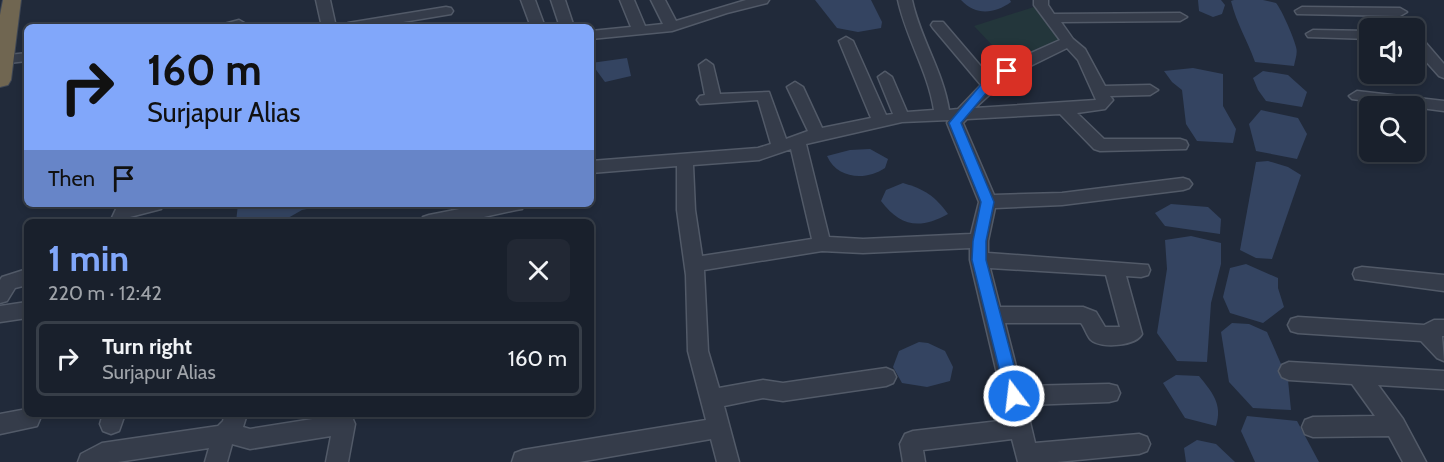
<!DOCTYPE html>
<meta charset="utf-8">
<style>
body{margin:0;font-family:Cabin,sans-serif;background:#222834;color:#f1f3f6;height:100vh;display:flex;flex-direction:column;font-size:22px;white-space:nowrap}
*{box-sizing:border-box;margin:0}
p{font-size:20px;color:#9fa3a9}
.icon{flex:none;width:33px;height:33px;fill:none;stroke:currentColor;stroke-width:2;stroke-linecap:round;stroke-linejoin:round}
.map{position:relative;flex:1;overflow:hidden}
.drawer{position:absolute;left:24px;top:219px;width:570px;height:198px;display:flex;flex-direction:column;background:#19202c;border-radius:9px;box-shadow:0 3px 9px #0003,0 0 0 2px #373e48}
.drawer>*{flex:none}
.banner{position:absolute;left:24px;top:24px;width:570px;height:183px;border-radius:9px;box-shadow:0 3px 9px #0003,0 0 0 2px #373e48;background:#81a7fa;color:#111;overflow:hidden}
.controls{position:absolute;left:1359px;top:18px;display:grid;gap:12px}
.controls a{display:grid;place-items:center;width:66px;height:66px;border-radius:9px;background:#19202c;box-shadow:0 3px 9px #0003,0 0 0 2px #373e48;font-size:30px}
.pin{position:absolute;display:grid;place-items:center;width:51px;height:51px;color:#fff;margin:-26px;border-radius:12px;box-shadow:0 3px 9px #0006}
.me{position:absolute;width:66px;margin:-33px;rotate:345deg;stroke-linejoin:round;filter:drop-shadow(0 0 4px #0008)}
.turn{display:flex;align-items:center;gap:21px;height:126px;padding:0 24px;font-size:27px}
.turn .icon{width:78px;height:78px;stroke-width:2.5}
.turn b{display:block;font-size:42px;line-height:51px}
.then{display:flex;align-items:center;height:57px;padding:0 24px;background:#0003;gap:12px;font-size:22px}
.round{display:grid;place-items:center;flex:none;width:63px;height:63px;border-radius:9px;background:#222834}
.headline{display:flex;align-items:center;justify-content:space-between;height:102px;padding:0 24px}
h1{font-size:36px;font-weight:700;line-height:45px;color:#81a7fa}
ul{padding:0;list-style:none}
li{display:flex;align-items:center;gap:18px;height:75px;margin:0 12px 9px;padding:0 12px;border:3px solid #373e48;border-radius:9px}
li div{flex:1}
li b{display:block;font-size:22px}
li em{font-style:normal}
.map>svg:first-child{display:block}
</style>
<div class="map">
<svg width="1444" height="462" viewBox="0 0 1444 462">
<rect width="100%" height="100%" fill="#212a3a"/>
<polygon fill="#23363b" points="1037,6 1062,39 1008,62 974,26"/>
<g fill="#344461">
<polygon points="815,0 871,0 882,22 881,28 858,32 837,28"/>
<path d="M961,0H1010L1011,2C994,14 976,16 961,0Z"/>
<polygon points="1198,0 1221,0 1225,5 1222,14 1213,17 1199,11"/>
<path d="M1234,0H1263L1276,3C1282,10 1294,38 1296,47C1298,53 1295,60 1294,66L1255,62C1247,39 1237,25 1231,1Z"/>
<polygon points="627,58 631,76 605,82 591,63"/>
<polygon points="1193,68 1223,74 1223,106 1236,129 1233,143 1197,141 1186,124 1182,90 1172,82 1164,71"/>
<polygon points="1263,71 1288,75 1307,92 1302,107 1266,101 1258,90 1253,78"/>
<polygon points="1261,110 1298,118 1307,134 1297,159 1256,151 1249,124"/>
<path d="M870,149L888,159L885,168C866,181 837,179 827,156L850,150Z"/>
<polygon points="1268,161 1288,167 1301,175 1272,259 1256,258 1240,250 1256,162"/>
<path d="M903,183C924,189 935,196 948,214C919,230 900,226 881,201L886,190Z"/>
<polygon points="238,204 332,204 302,210 281,222 236,222"/>
<polygon points="1171,204 1208,207 1221,219 1220,234 1165,226 1155,213"/>
<polygon points="1191,236 1221,243 1221,264 1211,303 1207,362 1177,361 1157,333 1167,269 1165,240"/>
<polygon points="1246,264 1278,278 1278,288 1284,307 1263,323 1230,313 1223,297 1230,268"/>
<polygon points="1232,323 1249,324 1267,332 1288,380 1291,410 1253,408 1229,382 1221,332"/>
<polygon points="919,342 928,343 945,351 953,367 950,381 927,387 902,383 893,367 899,351"/>
<path d="M1176,375L1199,376C1212,392 1223,404 1216,426L1185,418L1163,383Z"/>
<polygon points="1247,416 1297,421 1319,462 1255,462 1241,431"/>
<polygon points="1197,440 1216,444 1235,462 1186,462 1184,448"/>
</g>
<g fill="none" stroke-linecap="round" stroke-linejoin="round">
<g stroke="#525a68" stroke-width="3">
<g id="minor">
<polygon points="316,0 330,0 336,27 322,27"/>
<polygon points="521,0 535,0 545,27 531,27"/>
<polygon points="551,0 565,0 574,27 560,27"/>
<polygon points="620,0 634,0 645,26 663,24 651,0 665,0 676,21 746,0 769,0 767,3 727,13 672,31 591,39 591,31 631,27"/>
<path d="M898,0H912C920,38 943,71 949,110L958,109L981,85L933,28L931,25L933,22H943L990,77L1013,61L1060,40L1034,5V0H1048V5L1054,14L1180,13L1187,17L1180,21L1061,22L1073,39L1085,49L1105,86L1150,85L1158,90L1150,95L1110,96L1113,100L1105,109L1077,113L1104,139H1180L1186,141L1188,145L1186,149L1100,151L1094,149L1060,114L967,119L963,123L994,195L1062,193L1183,178L1189,180L1192,184L1189,188L1183,190L1062,205L995,208L988,241V253L1148,265L1150,270L1148,275L1141,277L1126,276L1142,334C1136,346 1101,349 1091,340C1087,336 1085,328 1081,323H1005L1021,386L1109,384L1117,386L1120,393L1117,400L1109,402L1026,405L1035,443L1139,434L1147,437L1150,444L1147,451L1139,454L1057,462H1018L1012,439L923,450L925,462H903L900,444L905,434L913,431L1008,420L970,260V248L863,253L822,251L704,270L708,351L719,388L763,380L783,383L886,368L893,371L896,377L893,383L886,386L783,401L763,398L724,406L739,462H717L711,439L579,462H512L515,453L523,450L706,420L688,351L686,275L677,210V166L591,173V161L758,148L771,144L758,100L700,104L697,100L700,96L705,95L699,65L706,60L713,65L720,94L769,92L786,139L808,131L787,87L795,82L803,87L822,128L871,118L839,41L846,37L853,41L886,115L893,114L878,77L885,72L892,77L907,112L934,110C928,71 906,38 898,0ZM1067,48L1078,60L1096,100L975,108L1010,76ZM949,120L947,123L979,202L971,234L863,239L829,237L806,144L902,122ZM791,149L812,239L702,256L695,210L693,165L759,160ZM990,268L1106,275L1120,327H1105L1096,312L1083,307H1000Z"/>
<polygon points="446,7 451,8 453,11 451,14 373,27 341,27 348,23"/>
<polygon points="1302,7 1400,8 1407,12 1400,16 1297,14 1295,11"/>
<polygon points="239,20 246,24 244,27 222,27 224,24"/>
<polygon points="1313,30 1370,31 1370,39 1308,37 1306,34"/>
<polygon points="1414,34 1419,35 1444,64 1444,78 1439,76 1414,48"/>
<polygon points="27,53 27,61 0,64 0,56"/>
<polygon points="1357,91 1444,101 1444,111 1352,99 1349,96"/>
<polygon points="129,204 164,204 161,209 130,217 128,222 110,222 117,207"/>
<polygon points="485,204 525,204 522,209 516,210 461,222 420,222 423,217 429,215"/>
<polygon points="1362,267 1444,275 1444,291 1355,279 1353,274 1355,269"/>
<polygon points="27,269 27,285 15,288 7,301 0,303 0,280 2,277"/>
<polygon points="27,302 27,318 0,322 0,306"/>
<polygon points="1298,317 1424,325 1434,320 1444,320 1444,336 1442,336 1444,361 1437,358 1421,341 1298,333 1291,331 1288,325 1291,319"/>
<polygon points="1289,362 1444,371 1444,389 1378,385 1403,419 1426,462 1403,462 1389,436 1313,437 1305,434 1302,427 1305,420 1313,417 1375,416 1352,384 1289,380 1282,377 1279,371 1282,365"/>
<polygon points="27,409 27,414 38,414 40,419 37,426 0,434 0,414"/>
<polygon points="103,414 125,414 119,431 111,434 103,431 100,424"/>
<polygon points="225,414 247,414 243,427 250,429 344,414 352,417 355,424 348,462 326,462 331,436 250,449 232,444 227,462 205,462 209,448 118,462 78,462 81,454 102,443 218,426 223,421"/>
</g>
</g>
<g stroke="#3f4755" stroke-width="2">
<polygon id="highway" points="3,0 21,0 11,80 8,85 0,87 0,15"/>
</g>
<use href="#minor" fill="#353c4a" fill-rule="evenodd"/>
<use href="#highway" fill="#706651" fill-rule="evenodd"/>
</g>
<polygon fill="#1a73e8" stroke="#114b97" stroke-width="1.5" points="1007,68 1013,71 1011,74 992,86 961,123 994,202 986,241 986,260 1022,396 1019,401 1014,403 1008,401 1006,396 972,260 973,241 981,202 949,123 984,81"/>
</svg>
<div class="controls">
<a><svg class="icon" aria-label="sound" viewBox="0 0 24 24"><path d="M4 9h4l5-4v14l-5-4H4zM17 9q2 3 0 6"/></svg></a>
<a><svg class="icon" aria-label="search" viewBox="0 0 24 24"><circle cx="10" cy="10" r="6"/><path d="M15 15l6 6"/></svg></a>
</div>
<div class="pin" style="left:1007px;top:71px;background:#d93025"><svg class="icon" aria-label="arrive" viewBox="0 0 24 24"><path d="M6 21V4h12l-3 4 3 4H6"/></svg></div>
<svg class="me" style="left:1014px;top:396px" viewBox="-20 -20 40 40"><circle r="17" fill="#1a73e8" stroke="#fff" stroke-width="3"/><path d="M0-11L8 9 0 5-8 9z" fill="#fff"/></svg>
<div class="banner">
<div class="turn"><svg class="icon" aria-label="right" viewBox="0 0 24 24"><path d="M7 20v-9h11M14 6l5 5-5 5"/></svg><div><b>160 m</b>Surjapur Alias</div></div>
<div class="then">Then<svg class="icon" aria-label="arrive" viewBox="0 0 24 24"><path d="M6 21V4h12l-3 4 3 4H6"/></svg></div>
</div>
<section class="drawer">
<div class="headline"><div><h1>1 min</h1><p>220 m · 12:42</p></div><a class="round"><svg class="icon" aria-label="close" viewBox="0 0 24 24"><path d="M6 6l12 12M18 6L6 18"/></svg></a></div>
<ul>
<li><svg class="icon" aria-label="right" viewBox="0 0 24 24"><path d="M7 20v-9h11M14 6l5 5-5 5"/></svg><div><b>Turn right</b><p>Surjapur Alias</p></div><em>160 m</em></li>
</ul>
</section>
</div>
